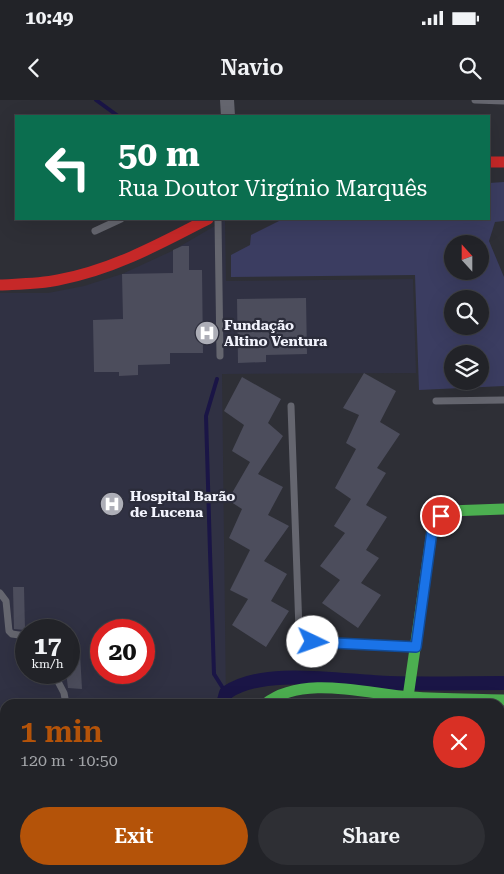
<!DOCTYPE html>
<meta charset="utf-8">
<style>
body{margin:0;font-family:"Roboto Serif",serif;background:#2e2f34;color:#f1f3f6;height:100vh;display:flex;flex-direction:column;font-size:19px;white-space:nowrap}
*{box-sizing:border-box;margin:0}
p{font-size:16px;color:#a2a4a8}
.icon{flex:none;width:28px;height:28px;fill:none;stroke:currentColor;stroke-width:2;stroke-linecap:round;stroke-linejoin:round}
.map{position:relative;flex:1;overflow:hidden}
.sheet{position:absolute;left:0px;top:599px;width:505px;height:176px;display:flex;flex-direction:column;background:#222328;border-radius:15px 15px 0 0;box-shadow:0 5px 20px #0002,0 0 0 1px #3f4045}
.sheet>*{flex:none}
.hud{position:absolute;left:15px;top:15px;width:475px;height:105px;border-radius:0px;box-shadow:0 5px 20px #0002,0 0 0 1px #3f4045;background:#0b6e4f;color:#fff;overflow:hidden}
.needle{width:32px;rotate:339deg}
.fabs{position:absolute;left:444px;top:135px;display:grid;gap:10px}
.fabs a{display:grid;place-items:center;width:45px;height:45px;border-radius:50%;background:#222328;box-shadow:0 5px 20px #0002,0 0 0 1px #3f4045;font-size:25px}
.speed{position:absolute;left:15px;top:519px;display:flex;gap:10px;font-size:25px;font-weight:700;text-align:center}
.speed>*{display:grid;place-content:center;width:65px;height:65px;border-radius:50%;background:#222328;box-shadow:0 5px 20px #0002,0 0 0 1px #3f4045;line-height:1}
.speed small{font-size:12px;font-weight:400}
.speed .limit{border:8px solid #d22;background:#fff;color:#111}
.pin{position:absolute;display:grid;place-items:center;width:42px;height:42px;color:#fff;margin:-21px;border:2px solid #fff;border-radius:50%;box-shadow:0 1px 5px #0007}
.me{position:absolute;width:55px;margin:-28px;rotate:93deg;stroke-linejoin:round;filter:drop-shadow(0 0 4px #0008)}
.turn{display:flex;align-items:center;gap:18px;height:105px;padding:0 20px;font-size:22px}
.turn .icon{width:65px;height:65px;stroke-width:2.5}
.turn b{display:block;font-size:35px;line-height:42px}
.round{display:grid;place-items:center;flex:none;width:52px;height:52px;border-radius:26px;background:#2e2f34}
.summary{display:flex;align-items:center;justify-content:space-between;height:85px;padding:0 20px}
h1{font-size:30px;font-weight:600;line-height:38px;color:#b45309}
.action{display:flex;gap:10px;margin-top:auto;padding:10px 20px}
.action a{flex:1;height:58px;border-radius:30px;background:#b45309;color:#fff;font-size:20px;font-weight:600;line-height:58px;text-align:center}
.action a+a{background:#2e2f34;color:#f1f3f6}
.status{display:flex;justify-content:space-between;align-items:center;height:35px;padding:0 25px;background:#222328;direction:ltr}
.status svg{height:14px;fill:currentColor}
header{display:flex;justify-content:space-between;align-items:center;height:65px;padding:0 20px;background:#222328;font-size:22px;font-weight:600}
.map>svg:first-child{display:block}
</style>
<div class="status"><b>10:49</b><svg viewBox="0 0 49 12"><path d="M0 12V9h3v3zM5 12V6h3v6zM10 12V3h3v9zM15 12V0h3v12zM26 1h20v11H26zM47 4h2v5h-2z"/></svg></div>
<header><svg class="icon" aria-label="back" viewBox="0 0 24 24"><path d="M15 5l-7 7 7 7"/></svg>Navio<svg class="icon" aria-label="search" viewBox="0 0 24 24"><circle cx="10" cy="10" r="6"/><path d="M15 15l6 6"/></svg></header>
<div class="map">
<svg width="504" height="774" viewBox="0 0 504 774">
<rect width="100%" height="100%" fill="#2e2f36"/>
<path fill="#303143" fill-rule="evenodd" d="M225,120L226,181L413,179L416,273L222,274L226,604H5V770H233V774H0V193H48L84,186L122,174L172,151ZM26,530H69V572H26ZM101,530H144V572H101Z"/>
<path fill="#3b3d61" fill-rule="evenodd" d="M504,82V121L495,122L489,141L504,177V286L419,290L415,175L231,177V155L250,145L251,135L283,119H489V83ZM452,144H480V171H452ZM452,199H480V226H452ZM452,254H480V281H452Z"/>
<g fill="none" stroke-linecap="round" stroke-linejoin="round">
<g stroke="#1a1546" stroke-width="4">
<polyline points="96,0 118,16"/>
<polyline points="217,279 206,316 210,452 214,574 226,593"/>
</g>
<g stroke="#1a1546" stroke-width="14">
<path d="M223,604L226,593C264,566 344,582 390,583C428,584 466,583 504,583"/>
<polyline points="153,774 155,770"/>
</g>
</g>
<g fill="#4c4d5c">
<polygon points="182,146 189,146 189,170 202,170 203,253 170,253 170,264 138,265 138,275 119,276 119,272 94,272 93,220 123,219 122,174 173,173 173,150"/>
<polygon points="306,198 307,254 266,255 266,262 238,263 237,199"/>
<polygon points="364,273 396,291 380,322 400,334 377,368 386,373 366,405 387,417 366,450 379,458 361,483 381,495 358,528 322,503 340,480 320,466 345,433 334,426 351,399 335,388 356,349 346,343 359,315 343,308"/>
<polygon points="242,277 281,299 268,323 283,336 258,374 283,387 268,415 289,426 264,461 287,474 271,501 289,511 266,547 232,525 248,499 230,490 250,450 229,438 242,409 228,400 250,362 232,351 244,325 224,311"/>
<polygon points="13,487 24,487 25,530 14,529"/>
<polygon points="69,553 80,553 82,589 68,588 66,572 69,572"/>
</g>
<g fill="none" stroke-linecap="round" stroke-linejoin="round">
<g stroke="#65666f" stroke-width="7">
<polyline points="475,0 504,1"/>
<polyline points="218,119 220,256"/>
<polyline points="95,131 121,119"/>
<polyline points="436,301 504,300"/>
<polyline points="291,306 299,530 304,537 313,542 408,547"/>
<polyline points="0,493 6,501 9,531 12,534 26,536"/>
<polyline points="53,572 64,593 66,604"/>
<polyline points="0,772 4,774"/>
<polyline points="33,774 40,770"/>
</g>
<g stroke="#65666f" stroke-width="14">
<polyline points="227,0 228,16"/>
<polyline points="266,770 266,774"/>
<polyline points="337,770 337,774"/>
<polyline points="384,774 384,770"/>
</g>
<g stroke="#4caf50" stroke-width="11">
<path d="M265,604C303,574 367,594 411,597C442,599 473,599 504,600"/>
<polyline points="407,604 433,424 449,411 504,409"/>
</g>
<g stroke="#c62828" stroke-width="11">
<polyline points="489,62 504,62"/>
<path d="M0,185C19,184 39,184 58,180C112,170 160,144 208,119"/>
</g>
</g>
<g fill="none" stroke-linecap="round" stroke-linejoin="round">
<g stroke="#114b97" stroke-width="12">
<polyline id="route" points="313,542 416,547 433,424 441,416"/>
</g>
<use href="#route" stroke="#1a73e8" stroke-width="9"/>
</g>
<defs>
<g id="hospital-disc" transform="scale(1.25)"><circle r="9.5" fill="#adaeb7" stroke="#2b2c3a"/><path d="M-5-5h3v3.5h4V-5h3V5h-3V1.5h-4V5h-3Z" fill="#fff"/></g>
</defs>
<g fill-rule="evenodd">
<use href="#hospital-disc" x="207" y="233"/>
<use href="#hospital-disc" x="112" y="404"/>
</g>
<g text-anchor="middle" dominant-baseline="central" stroke-width="4.5" stroke-linejoin="round" paint-order="stroke">
<g font-size="14" font-weight="bold" fill="#f2f3fc" stroke="#2b2c3a" text-anchor="start">
<text x="224" y="225">Fundação<tspan x="224" dy="16">Altino Ventura</tspan></text>
<text x="130" y="396">Hospital Barão<tspan x="130" dy="16">de Lucena</tspan></text>
</g>
</g>
</svg>
<div class="fabs">
<a><svg class="needle" viewBox="-14 -14 28 28"><path d="M0-13l5 13h-10z" fill="#e53935"/><path d="M0 13l5-13h-10z" fill="#a2a4a8"/></svg></a>
<a><svg class="icon" aria-label="search" viewBox="0 0 24 24"><circle cx="10" cy="10" r="6"/><path d="M15 15l6 6"/></svg></a>
<a><svg class="icon" aria-label="layers" viewBox="0 0 24 24"><path d="M12 4l9 5-9 5-9-5zM3 14l9 5 9-5"/></svg></a>
</div>
<div class="speed"><div>17<small>km/h</small></div><div class="limit">20</div></div>
<div class="pin" style="left:441px;top:416px;background:#d93025"><svg class="icon" aria-label="arrive" viewBox="0 0 24 24"><path d="M6 21V4h12l-3 4 3 4H6"/></svg></div>
<svg class="me" style="left:313px;top:542px" viewBox="-20 -20 40 40"><circle r="19" fill="#fff"/><path d="M0-13L10 11 0 6-10 11z" fill="#1a73e8"/></svg>
<div class="hud">
<div class="turn"><svg class="icon" aria-label="left" viewBox="0 0 24 24"><path d="M17 20v-9H6M10 6l-5 5 5 5"/></svg><div><b>50 m</b>Rua Doutor Virgínio Marquês</div></div>
</div>
<section class="sheet">
<div class="summary"><div><h1>1 min</h1><p>120 m · 10:50</p></div><a class="round" style="background:#d93025;color:#fff"><svg class="icon" aria-label="close" viewBox="0 0 24 24"><path d="M6 6l12 12M18 6L6 18"/></svg></a></div>
<div class="action"><a>Exit</a><a>Share</a></div>
</section>
</div>
